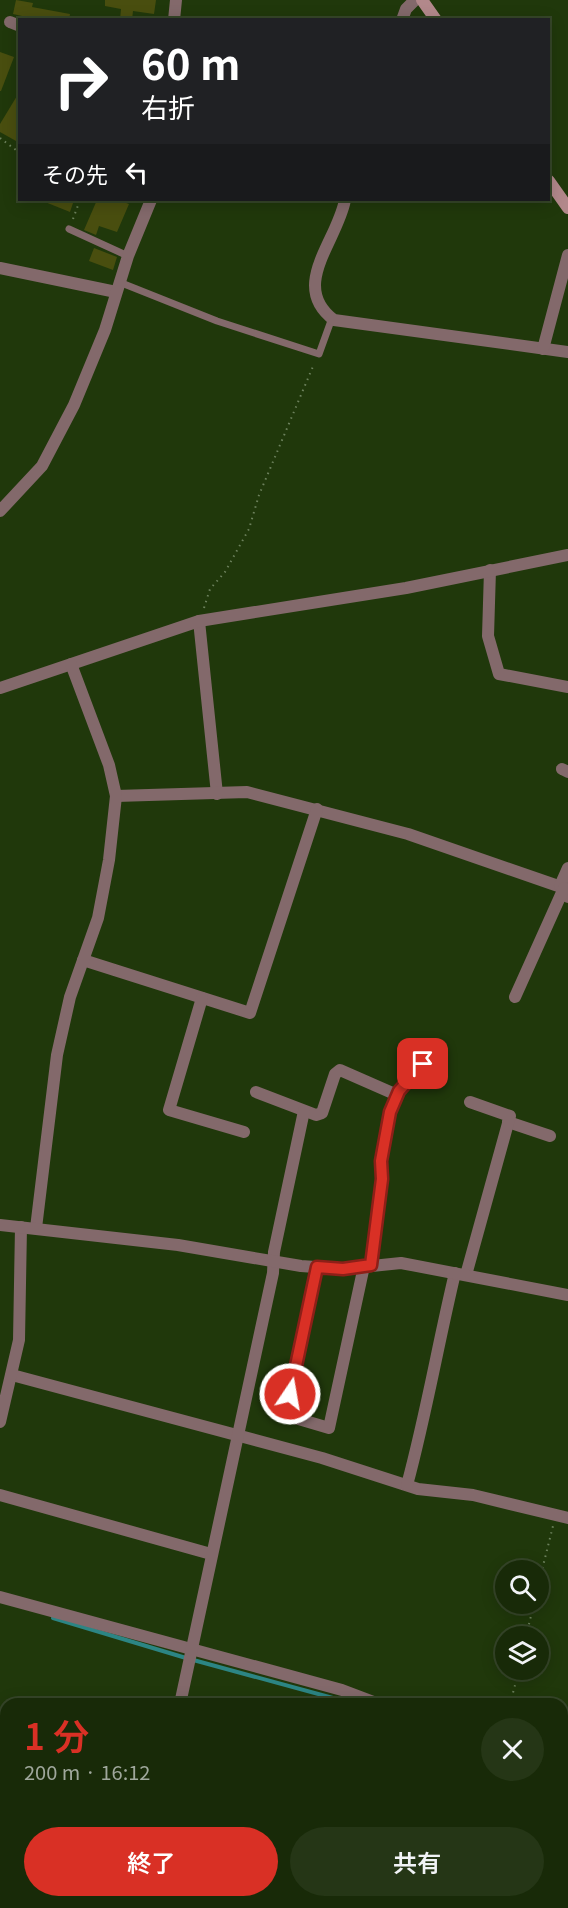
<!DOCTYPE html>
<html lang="ja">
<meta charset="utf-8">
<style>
body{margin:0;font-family:Georgia,"Noto Sans JP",serif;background:#253616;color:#f1f3f6;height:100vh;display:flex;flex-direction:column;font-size:22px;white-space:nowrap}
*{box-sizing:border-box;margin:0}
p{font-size:20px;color:#9fa79c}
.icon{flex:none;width:33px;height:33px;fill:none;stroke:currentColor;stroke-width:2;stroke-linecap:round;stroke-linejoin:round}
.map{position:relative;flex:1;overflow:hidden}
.details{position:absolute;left:0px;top:1698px;width:568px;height:210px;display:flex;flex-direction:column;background:#182a08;border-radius:18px 18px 0 0;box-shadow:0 3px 15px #0003,0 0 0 2px #364629}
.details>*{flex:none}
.banner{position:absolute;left:18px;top:18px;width:532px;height:183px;border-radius:0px;box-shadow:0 3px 15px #0003,0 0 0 2px #364629;background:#202124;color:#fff;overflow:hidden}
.buttons{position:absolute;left:495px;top:1560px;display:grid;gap:12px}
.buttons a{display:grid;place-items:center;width:54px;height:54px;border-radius:50%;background:#182a08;box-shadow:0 3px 15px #0003,0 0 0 2px #364629;font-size:30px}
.pin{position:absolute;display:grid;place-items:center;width:51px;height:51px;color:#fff;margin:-26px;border-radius:12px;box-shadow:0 3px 9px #0006}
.me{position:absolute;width:66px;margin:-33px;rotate:12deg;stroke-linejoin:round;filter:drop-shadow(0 0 4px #0008)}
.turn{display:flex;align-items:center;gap:21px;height:126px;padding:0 24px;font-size:27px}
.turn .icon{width:78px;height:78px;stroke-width:2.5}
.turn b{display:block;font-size:42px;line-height:51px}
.then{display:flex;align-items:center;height:57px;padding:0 24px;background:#0003;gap:12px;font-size:22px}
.round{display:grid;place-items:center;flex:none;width:63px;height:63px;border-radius:32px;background:#253616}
.head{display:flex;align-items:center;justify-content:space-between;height:102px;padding:0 24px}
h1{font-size:36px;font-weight:600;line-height:45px;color:#d93025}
.button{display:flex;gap:12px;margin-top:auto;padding:12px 24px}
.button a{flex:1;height:69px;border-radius:36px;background:#d93025;color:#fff;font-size:24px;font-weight:600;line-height:69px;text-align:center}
.button a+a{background:#253616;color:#f1f3f6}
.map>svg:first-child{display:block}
</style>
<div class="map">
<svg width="568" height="1908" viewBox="0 0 568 1908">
<rect width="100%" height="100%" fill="#20380b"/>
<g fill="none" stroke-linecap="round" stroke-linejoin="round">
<g stroke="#2c8584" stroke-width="4">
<polyline points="53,1618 186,1658 355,1704"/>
<polyline points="562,1761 568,1762"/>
</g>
</g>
<g fill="#494e0f">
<polygon points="16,0 33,3 32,7 70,14 69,20 40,20 13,14"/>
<polygon points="105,0 156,0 154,14 133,11 132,20 120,20 121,9 105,6"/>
<polygon points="0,52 14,57 1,91 0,91"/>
<polygon points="20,91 20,135 16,141 0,132 0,124"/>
<polygon points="40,200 74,200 70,212"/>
<polygon points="97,200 118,200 129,204 117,232 99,226 96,235 84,230"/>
<polygon points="94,248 117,257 113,270 89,261"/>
</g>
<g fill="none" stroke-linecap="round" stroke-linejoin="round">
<g stroke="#6c815c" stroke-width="2" stroke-dasharray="1.5 4.5" stroke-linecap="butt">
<polyline points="0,138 20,153"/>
<polyline points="73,219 80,200"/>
<polyline points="204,608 210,589 225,572 249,529 259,495 314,364"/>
<polyline points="538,1586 553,1526"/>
<polyline points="526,1636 534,1604"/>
<polyline points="510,1704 519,1670"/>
<polyline points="366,1908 368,1902"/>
</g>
<g stroke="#83696b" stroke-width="7">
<polyline points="69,229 128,256"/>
<polyline points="119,282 217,321 319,354 332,318"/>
</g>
<g stroke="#83696b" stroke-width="12">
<polyline points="402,20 406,9 415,0"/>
<polyline points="10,22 20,26"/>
<path d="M345,200C337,242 289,286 334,320L568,352"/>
<polyline points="0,268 116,292"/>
<polyline points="543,349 568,255"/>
<polyline points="490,570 488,636 499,674 568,687"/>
<polyline points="199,621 217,794"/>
<polyline points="0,688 199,621 406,588 568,555"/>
<polyline points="562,769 568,772"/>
<polyline points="116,796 247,792 408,834 564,888 568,897"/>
<polyline points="560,886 568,868"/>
<polyline points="83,960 250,1013 317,809"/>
<polyline points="515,997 564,888"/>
<polyline points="202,998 169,1110 244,1132"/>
<polyline points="256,1092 316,1115 322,1113 335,1074 340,1070 397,1095"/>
<polyline points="508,1122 550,1136"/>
<polyline points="36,1228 57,1055 70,997 98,918 109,860 116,796 109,765 71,664"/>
<polyline points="371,1265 382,1179 381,1161 390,1112 399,1091 423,1064"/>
<polyline points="317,1267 285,1415 329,1428 364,1266"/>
<polyline points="466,1275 510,1116 470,1102"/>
<polyline points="12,1375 322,1458 418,1489 473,1495 568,1518"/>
<polyline points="0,1422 19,1340 21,1227"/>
<path d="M407,1485C426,1415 438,1344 455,1273"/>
<polyline points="0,1495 211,1554"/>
<polyline points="0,1597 342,1690 379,1704"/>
<polyline points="180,1704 273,1273 274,1252 304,1111"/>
<polyline points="562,1754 568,1755"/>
<polyline points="145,1902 165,1908"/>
<polyline points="121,1908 123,1902"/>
</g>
<g stroke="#83696b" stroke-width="12">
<polyline points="174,20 176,0"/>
<polyline points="0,511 42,466 74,405 105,330 128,256 151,200"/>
<polyline points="0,1225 178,1245 301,1266 343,1269 401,1263 568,1295"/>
</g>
<g stroke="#b2888b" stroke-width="12">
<polyline points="422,0 436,20"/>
<polyline points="549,181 568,208"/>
</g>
</g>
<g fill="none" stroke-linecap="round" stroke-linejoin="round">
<g stroke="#8d1f18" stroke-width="15">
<polyline id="route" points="290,1394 317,1267 343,1269 371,1265 382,1179 381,1161 390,1112 399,1091 423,1064"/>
</g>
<use href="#route" stroke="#d93025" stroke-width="10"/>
</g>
</svg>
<div class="buttons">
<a><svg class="icon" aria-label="search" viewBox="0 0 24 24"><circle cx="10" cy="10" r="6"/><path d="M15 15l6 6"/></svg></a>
<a><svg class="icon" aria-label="layers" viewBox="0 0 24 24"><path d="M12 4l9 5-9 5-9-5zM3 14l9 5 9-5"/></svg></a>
</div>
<div class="pin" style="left:423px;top:1064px;background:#d93025"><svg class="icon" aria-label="arrive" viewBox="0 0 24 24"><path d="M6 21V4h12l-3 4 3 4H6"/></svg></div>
<svg class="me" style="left:290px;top:1394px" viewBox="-20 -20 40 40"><circle r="17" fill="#d93025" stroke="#fff" stroke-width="3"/><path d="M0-11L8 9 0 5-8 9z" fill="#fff"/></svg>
<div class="banner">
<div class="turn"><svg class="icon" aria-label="right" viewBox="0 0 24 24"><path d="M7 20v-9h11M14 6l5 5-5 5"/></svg><div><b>60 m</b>右折</div></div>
<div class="then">その先<svg class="icon" aria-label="left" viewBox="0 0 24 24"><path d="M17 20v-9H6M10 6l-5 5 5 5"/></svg></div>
</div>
<section class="details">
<div class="head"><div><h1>1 分</h1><p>200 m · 16:12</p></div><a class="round"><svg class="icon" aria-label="close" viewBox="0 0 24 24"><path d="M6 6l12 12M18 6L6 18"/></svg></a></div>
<div class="button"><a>終了</a><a>共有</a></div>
</section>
</div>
